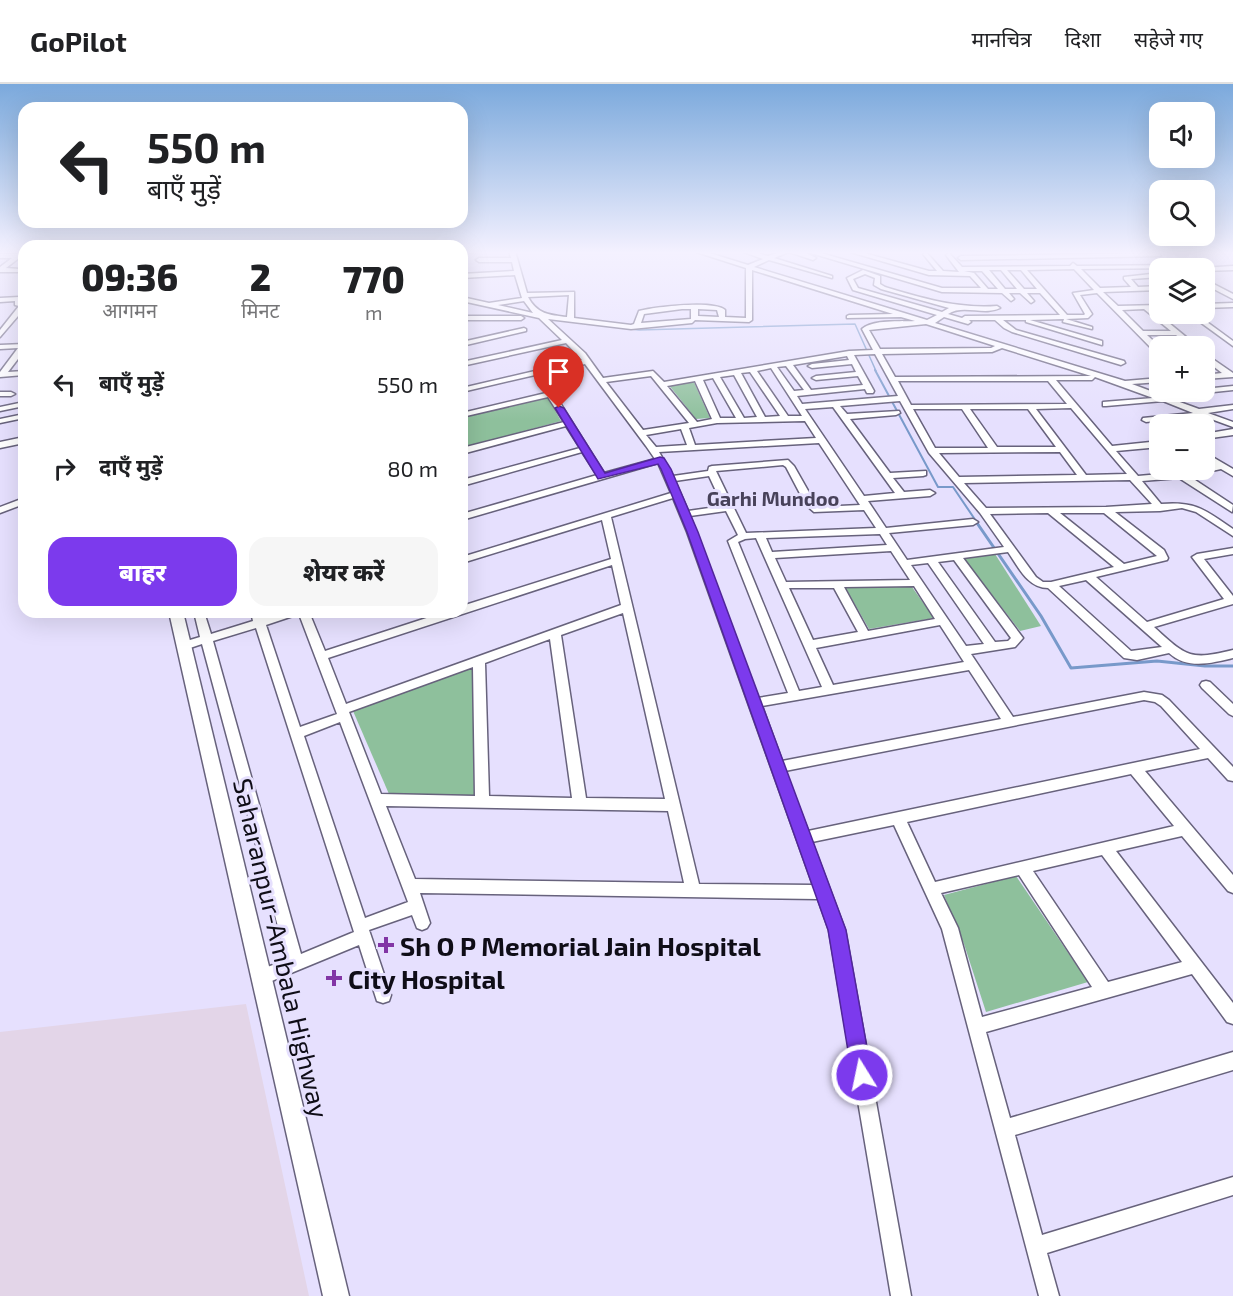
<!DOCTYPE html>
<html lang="hi">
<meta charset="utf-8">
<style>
body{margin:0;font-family:"Exo 2","Noto Sans Devanagari",sans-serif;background:#f6f6f6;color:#202124;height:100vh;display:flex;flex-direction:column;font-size:22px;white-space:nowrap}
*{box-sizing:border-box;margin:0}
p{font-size:20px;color:#757577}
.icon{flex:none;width:33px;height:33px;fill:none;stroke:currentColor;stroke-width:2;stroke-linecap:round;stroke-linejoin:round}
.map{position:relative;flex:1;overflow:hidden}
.details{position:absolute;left:18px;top:156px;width:450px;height:378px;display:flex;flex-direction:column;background:#fff;border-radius:18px;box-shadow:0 6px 24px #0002}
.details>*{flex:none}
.banner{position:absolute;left:18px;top:18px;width:450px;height:126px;border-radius:18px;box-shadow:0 6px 24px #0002;background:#fff;color:#202124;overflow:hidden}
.buttons{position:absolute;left:1149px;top:18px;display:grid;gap:12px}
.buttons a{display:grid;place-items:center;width:66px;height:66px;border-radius:12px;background:#fff;box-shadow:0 6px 24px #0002;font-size:30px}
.pin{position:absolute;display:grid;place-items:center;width:51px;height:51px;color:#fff;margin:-62px -26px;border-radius:50% 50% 50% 0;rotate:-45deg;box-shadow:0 0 6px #0007}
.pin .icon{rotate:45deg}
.me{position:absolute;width:66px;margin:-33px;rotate:350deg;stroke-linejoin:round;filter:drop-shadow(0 0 4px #0008)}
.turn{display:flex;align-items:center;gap:21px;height:126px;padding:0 30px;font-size:27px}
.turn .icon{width:78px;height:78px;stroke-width:2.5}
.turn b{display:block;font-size:42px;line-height:51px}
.eta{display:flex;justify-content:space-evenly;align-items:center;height:102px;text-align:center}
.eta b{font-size:36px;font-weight:800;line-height:42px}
.button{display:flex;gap:12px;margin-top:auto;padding:12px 30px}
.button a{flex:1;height:69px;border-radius:18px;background:#7c3aed;color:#fff;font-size:24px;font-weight:800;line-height:69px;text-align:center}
.button a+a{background:#f6f6f6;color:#202124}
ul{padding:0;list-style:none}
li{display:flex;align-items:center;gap:18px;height:84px;padding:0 30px}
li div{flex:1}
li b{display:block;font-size:22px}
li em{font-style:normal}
header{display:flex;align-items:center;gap:36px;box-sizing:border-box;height:84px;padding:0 30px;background:#fff;border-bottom:2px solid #e0e0e0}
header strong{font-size:28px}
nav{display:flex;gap:33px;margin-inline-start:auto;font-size:21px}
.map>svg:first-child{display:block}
</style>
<header>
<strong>GoPilot</strong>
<nav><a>मानचित्र</a><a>दिशा</a><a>सहेजे गए</a></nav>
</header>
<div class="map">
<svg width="1233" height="1212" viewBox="0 0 1233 1212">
<rect width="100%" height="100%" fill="#e6e0fe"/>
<polygon fill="#e3d5e8" points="246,920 309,1212 0,1212 0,948"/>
<g fill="#8ec09c">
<polygon points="693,296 710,334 696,335 668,300"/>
<polygon points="547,312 561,337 462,364 462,333"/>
<polygon points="995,470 1041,542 1020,547 962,472"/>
<polygon points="845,503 912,503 934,534 869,545"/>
<polygon points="473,583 474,712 389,710 353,627"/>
<polygon points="1016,792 1088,898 986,928 964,860 944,811"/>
</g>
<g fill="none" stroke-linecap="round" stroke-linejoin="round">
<g stroke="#7899ca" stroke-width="1.5">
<polyline points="493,224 533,232"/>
<polyline points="593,240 639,246 855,240 876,287"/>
</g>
<polyline stroke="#7899ca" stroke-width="2" points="875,286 938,403 953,403 978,440"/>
<polyline stroke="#7899ca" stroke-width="3" points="977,439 1041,532 1071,584 1157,577 1205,582 1233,582"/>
<g stroke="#67627c" stroke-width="3">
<g id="minor">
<polygon points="462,167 480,167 462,170"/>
<path d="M509,167H515L527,209L574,208V234L631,241L634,240L639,227C655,223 713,216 725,226V233L746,234V184L693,167H703L748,181L763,175L741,167H751L768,172C784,166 801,165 816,174L813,176L789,168L774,174L832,192V194L769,176L754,183L927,236L937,231L853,206L847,194L863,186L880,192V200L885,203C922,214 958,225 997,222L1000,224C984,232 963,220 948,230L962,234L965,232L1060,231L1040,209H1027L1034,217L1031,219L1020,209H1009L1014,215L1011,217L1002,209L942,208L804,167H814L942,204H981L970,192L929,191L847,167H857L929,187H937L923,170L926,168L943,187L959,188L946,171L949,169L962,183L1070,182L1073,179L1077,182L1180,181L1178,184L1081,185L1100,204L1131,203L1124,195V193L1160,189V193L1131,195L1138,203L1160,202V206L1103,208L1118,222L1160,221V225H1152L1197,262H1190L1176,251H1147L1160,263V270H1157L1097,209L1080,211L1092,230L1088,234L1066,235L1092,243V245L1063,238L1064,235L1030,236L1102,257V261L1026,238V236H1003L1016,246L1124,277L1125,279L1121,281L1012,248L1004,244L995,236H969L971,238L968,240L944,233L935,239L1125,297L1160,294V298L1132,300L1156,309L1200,308L1196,310L1166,313L1199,325L1233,321V325L1208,329L1233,338V343L1203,332L1146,338L1142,336L1143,334L1193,329L1163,317L1106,322H1103V318L1153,314L1095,293L1092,296H1056L1112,362L1160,357V363L1116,367L1138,392L1204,386V383L1215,381L1204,374V368L1233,385V392L1221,385L1189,392L1233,421L1232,428L1179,394L1142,397L1161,420C1196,417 1205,426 1233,445V452L1196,428L1182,424L1160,427L1115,428L1164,466L1168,474L1167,476L1096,493L1147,538L1224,515L1192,473L1197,470L1233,464V470L1204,475L1233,512V520L1154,543C1186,572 1189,577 1233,566V574C1212,579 1187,586 1169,569L1137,576L1124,574L1048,504C1028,504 1019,484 1008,468L963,474L1023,554L1015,563L971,570L1013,633L1144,608L1162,611L1169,616L1233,683V697L1228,696L1208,674L1145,687L1233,791V809L1228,807L1182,752L1116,767L1233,919V940L1227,938L1192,890L986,948L1010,1034L1233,968V986L1015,1051L1042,1151L1233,1093V1111L1047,1169L1059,1212H1039L942,845L894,741L812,758L845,846L911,1212H891L829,846L818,815L420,809L430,839L427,844L422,846L417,844L412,831L369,846L391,911L389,917L383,919L377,917L359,861L262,901L256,899L254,893L256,887L287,876L202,560L184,566L178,562L180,559L200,553L194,528H204L211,550L253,537L251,528H261L263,534L283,528H309L325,567L445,528H462V522L611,475L602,436L462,479V473L671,409L658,379L462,436V430L597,391L582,368L462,402V396L580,364L566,342L462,370V364L564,338L548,313L462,333V329L546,309L535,291L462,308V304L582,276L566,259L462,282V278L562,256L539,234L462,217V213L489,219L522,214L515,191L462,194V190L514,187L512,178H479L476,176L479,174H511ZM1074,185L1094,206L1073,209L1085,230L1084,231H1067L1027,186ZM752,186L893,230L849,231L847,232V234L901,233L915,237C899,238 874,235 862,245L873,266L849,267L664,298L653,287L603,294L585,269L548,235L631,245L692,239L695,236L749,238L752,236ZM989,186H1001L1017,205H1005ZM1007,186H1021L1037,205H1024ZM964,187H982L998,205H988L974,189ZM865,190L875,194L874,201L881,205L949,224L942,228L858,204L853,195ZM569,211L567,233C549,231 537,230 528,213ZM524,217L533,229L498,221ZM682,225H691V235L641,239L644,230ZM698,225L717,226L719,233L698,232ZM1144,225L1171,247H1143L1122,226ZM926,240L995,262L991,264L880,265L869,246ZM1002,264L1091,292L895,293L882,270L992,268ZM875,270L898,312L802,320L797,312L865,305L867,309H873L874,307L854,271ZM847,272L849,276L812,280L808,282L812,284L852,280L856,288L816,292L812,294L816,296L858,292L863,301L811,306L793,281ZM585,280L646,362L655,375L604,389L542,290ZM786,282L804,306L794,307L777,283ZM771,284L802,332H788L757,287ZM750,288L780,332L765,333L741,289ZM734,291L757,333L744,334L720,293ZM651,292L689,339L643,346L606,298ZM713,294L736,334H720L703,296ZM695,297L712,335L697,338L667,302ZM898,297H1048L1067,320L911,321ZM900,317L929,369L980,429L1004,463L907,476L889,449L973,441L978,438L973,435L886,444L868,417L930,412L935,409L930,406L904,408L893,394L923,392L926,391V387L890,389L850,335L896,331L900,329L899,327L847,330L840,322ZM833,323L895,409L864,412L805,325ZM1071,324L1127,390L1086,391L1036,325ZM913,325H962L988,364H935ZM970,325H1028L1056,363H997ZM805,337L816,354L695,361L689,344L717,339ZM681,345L687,361L656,363L646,351ZM819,359L860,421L819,423L815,419L794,382L788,376L712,382L709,383L708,387L673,392L659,368ZM1060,368L1077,391L959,393L939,369ZM783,381L786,383L806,421L814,428L864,426L876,444L746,449L716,387ZM709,392L723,422L688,427L675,397ZM1130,396L1152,420L1106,423L986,424L964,399ZM673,414L687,448L813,801L699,800L611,433ZM726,427L738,451L728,457L788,609L758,614L690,432ZM1048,429L1114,483L1051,498H1043L1036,493L990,430ZM1060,429H1104L1157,472L1124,480ZM880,450L887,461L772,468L766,454ZM756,454L822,603L799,607L738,458L745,455ZM891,467L910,496L786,498L775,474ZM954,476L1011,554L1008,557L995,558L938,478ZM928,479L984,560L966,562L911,481ZM612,481L621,521L346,620L328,574ZM1086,496L1162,563L1131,567L1059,502ZM914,502L935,535L868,547L844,503ZM789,504H834L858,548L813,556ZM623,529L665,715L586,714L561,551ZM299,530L337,630L300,643L266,541ZM940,541L964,578L833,601L816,564ZM256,544L354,848L301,870L213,557ZM550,555L572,714L489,712L485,579ZM473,583L475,712L381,710L349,628ZM969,586L1001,635L782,677L762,622ZM1144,616L1155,618L1161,622L1200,665L808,747L785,687ZM340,638L408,818L365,834L304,652ZM1131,690L1174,742L935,798L907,738ZM386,722L668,727L684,799L415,795ZM1102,771L1182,878L1108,898L1033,787ZM1019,791L1092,903L982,933L958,844L941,809Z"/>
<polygon points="1159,169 1161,172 961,176 958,174 961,172"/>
<polygon points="0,170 24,170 24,174 19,174 6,184 20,185 22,188 0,188 0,183 12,174 0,174"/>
<polygon points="1233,182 1233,186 1204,187 1204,184 1201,184"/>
<polygon points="1204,195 1233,210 1233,215 1204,200"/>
<polygon points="0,214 19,213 22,215 21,219 24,219 24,225 0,253 0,246 19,222 15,221 15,217 0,218"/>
<polygon points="1233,219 1233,223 1204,224 1204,220"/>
<polygon points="1189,230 1196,230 1233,257 1233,262"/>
<polygon points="462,232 521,232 524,234 521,236 462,236"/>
<polygon points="524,244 526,245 526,247 462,262 462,258"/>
<polygon points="24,260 24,267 8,288 24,287 24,291 0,293 0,288 18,264 0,265 0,261"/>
<polygon points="1204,269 1233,289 1233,293 1204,295 1204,291 1222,289 1204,275"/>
<polygon points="1233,302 1233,306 1204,309 1200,308 1204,308 1204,305"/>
<polygon points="0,308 11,308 15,310 11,312 0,312"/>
<polygon points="24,318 24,322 0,327 0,323"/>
<polygon points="24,330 24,334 0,339 0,335"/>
<polygon points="1233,345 1233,351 1204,355 1204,350"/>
<polygon points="24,353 24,359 0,364 0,358"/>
<polygon points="24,414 24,420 0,429 0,423"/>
<polygon points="1206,597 1210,598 1233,620 1233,632 1229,630 1202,604 1200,601 1202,598"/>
</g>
</g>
<g stroke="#67627c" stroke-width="3">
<polygon id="major" points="169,528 183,528 349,1212 323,1212"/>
</g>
<use href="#minor" fill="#fff" fill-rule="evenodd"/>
<use href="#major" fill="#fff" fill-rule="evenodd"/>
</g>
<linearGradient id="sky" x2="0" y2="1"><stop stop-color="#7ba9dc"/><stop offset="0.5" stop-color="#f4f1ff"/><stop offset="1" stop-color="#f4f1ff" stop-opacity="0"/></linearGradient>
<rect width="1233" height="337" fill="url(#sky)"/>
<polygon fill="#7c3aed" stroke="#51269a" stroke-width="1.5" points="559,322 564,324 605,389 660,373 664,374 671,385 698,448 846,846 872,991 869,998 862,1001 855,998 852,991 828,846 687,448 661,385 658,380 598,395 555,324"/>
<g fill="#8235a5" stroke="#e6e0fe" stroke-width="2">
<path d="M383 852h6v6h6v6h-6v6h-6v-6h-6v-6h6z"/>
<path d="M331 885h6v6h6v6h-6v6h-6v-6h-6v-6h6z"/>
</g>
<g text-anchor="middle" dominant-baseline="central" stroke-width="6" stroke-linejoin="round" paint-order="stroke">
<g font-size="20" font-weight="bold" fill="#48425a" stroke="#e6e0fe">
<text x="773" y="414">Garhi Mundoo</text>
</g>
<g font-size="26" font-weight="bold" fill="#0f0d17" stroke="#e6e0fe" text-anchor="start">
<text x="400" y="861">Sh O P Memorial Jain Hospital</text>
<text x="348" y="894">City Hospital</text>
</g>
<g font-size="26" fill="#0f0d17" stroke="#e6e0fe">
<text transform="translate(282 864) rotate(77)">Saharanpur-Ambala Highway</text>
</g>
</g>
</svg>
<div class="buttons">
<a><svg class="icon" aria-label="sound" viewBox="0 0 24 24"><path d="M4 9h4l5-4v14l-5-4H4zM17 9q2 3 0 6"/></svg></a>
<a><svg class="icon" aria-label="search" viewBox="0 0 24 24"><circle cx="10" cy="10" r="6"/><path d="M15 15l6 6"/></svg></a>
<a><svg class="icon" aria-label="layers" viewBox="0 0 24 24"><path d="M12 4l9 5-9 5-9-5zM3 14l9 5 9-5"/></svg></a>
<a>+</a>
<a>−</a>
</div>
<div class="pin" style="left:559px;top:324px;background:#d93025"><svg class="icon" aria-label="arrive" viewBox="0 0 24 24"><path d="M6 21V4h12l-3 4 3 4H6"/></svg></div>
<svg class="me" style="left:862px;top:991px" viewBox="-20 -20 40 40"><circle r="17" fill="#7c3aed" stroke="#fff" stroke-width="3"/><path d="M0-11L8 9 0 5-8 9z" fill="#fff"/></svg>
<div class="banner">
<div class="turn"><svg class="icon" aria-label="left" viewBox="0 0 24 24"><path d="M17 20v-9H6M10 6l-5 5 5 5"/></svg><div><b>550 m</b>बाएँ मुड़ें</div></div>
</div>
<section class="details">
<div class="eta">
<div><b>09:36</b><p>आगमन</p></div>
<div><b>2</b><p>मिनट</p></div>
<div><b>770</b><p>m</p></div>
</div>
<ul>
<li><svg class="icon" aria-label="left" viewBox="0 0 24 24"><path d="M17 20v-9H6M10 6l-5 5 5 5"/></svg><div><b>बाएँ मुड़ें</b></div><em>550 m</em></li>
<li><svg class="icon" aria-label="right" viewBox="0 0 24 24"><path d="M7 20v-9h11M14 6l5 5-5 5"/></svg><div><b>दाएँ मुड़ें</b></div><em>80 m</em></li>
</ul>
<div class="button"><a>बाहर</a><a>शेयर करें</a></div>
</section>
</div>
